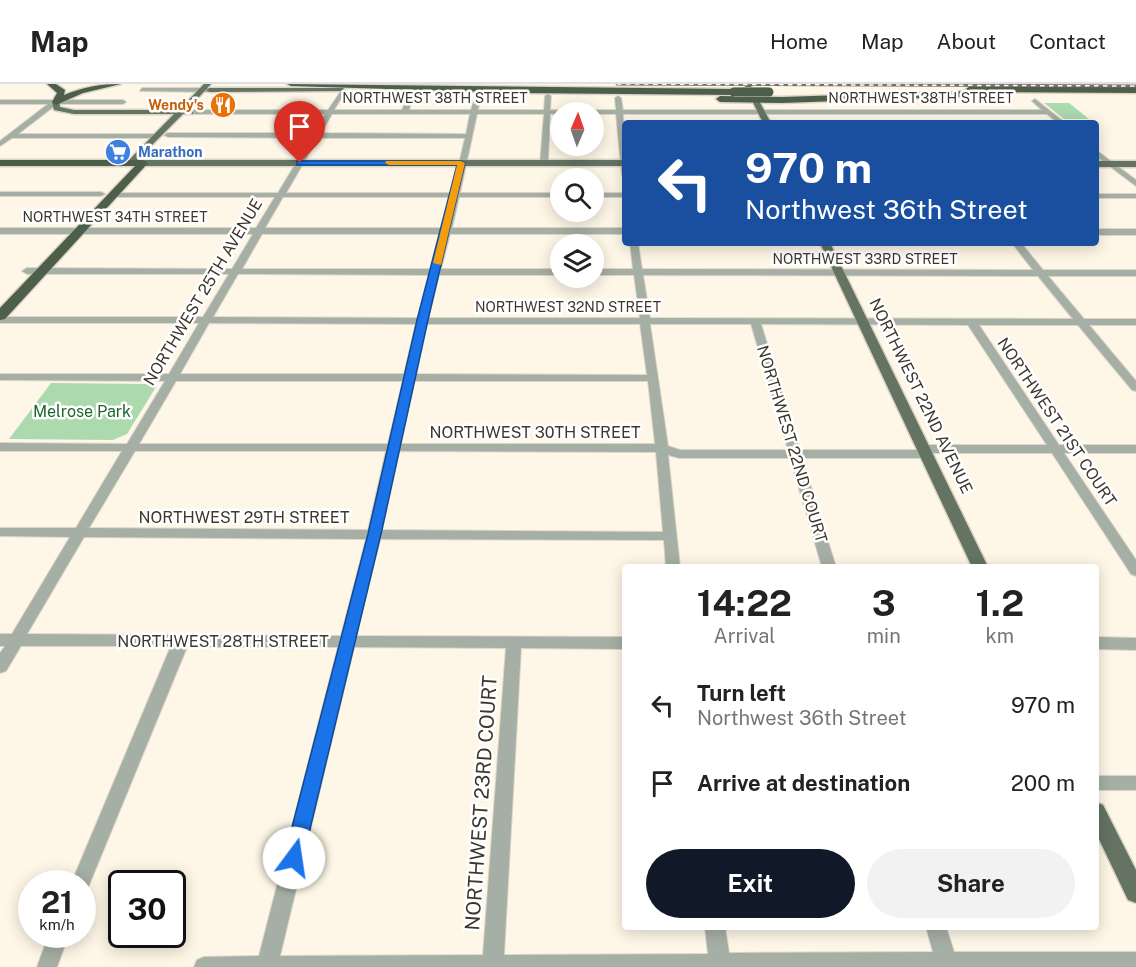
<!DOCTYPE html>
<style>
body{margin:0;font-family:"Public Sans",sans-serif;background:#f2f2f2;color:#222;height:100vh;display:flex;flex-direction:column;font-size:22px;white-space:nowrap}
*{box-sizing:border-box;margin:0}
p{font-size:20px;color:#767676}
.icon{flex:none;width:33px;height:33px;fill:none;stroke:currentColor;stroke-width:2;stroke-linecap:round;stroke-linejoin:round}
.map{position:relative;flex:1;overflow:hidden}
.panel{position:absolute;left:622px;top:480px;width:477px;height:366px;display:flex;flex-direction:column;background:#fff;border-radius:6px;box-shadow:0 3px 15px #0003}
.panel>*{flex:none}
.top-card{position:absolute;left:622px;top:36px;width:477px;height:126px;border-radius:6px;box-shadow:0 3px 15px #0003;background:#1a4fa0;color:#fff;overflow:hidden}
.needle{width:39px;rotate:2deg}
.tools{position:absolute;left:550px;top:18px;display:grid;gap:12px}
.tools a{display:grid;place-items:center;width:54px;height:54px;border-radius:50%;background:#fff;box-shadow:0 3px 15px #0003;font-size:30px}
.speed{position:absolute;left:18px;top:786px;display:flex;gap:12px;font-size:30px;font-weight:700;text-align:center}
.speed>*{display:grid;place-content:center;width:78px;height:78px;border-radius:50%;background:#fff;box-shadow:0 3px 15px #0003;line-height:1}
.speed small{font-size:15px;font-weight:400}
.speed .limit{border:3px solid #111;border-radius:9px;background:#fff;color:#111}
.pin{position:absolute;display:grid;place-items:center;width:51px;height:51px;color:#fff;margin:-62px -26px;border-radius:50% 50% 50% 0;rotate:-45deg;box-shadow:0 0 6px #0007}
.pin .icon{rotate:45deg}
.me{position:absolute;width:66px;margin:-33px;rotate:14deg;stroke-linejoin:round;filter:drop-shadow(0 0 4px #0008)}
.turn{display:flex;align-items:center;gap:21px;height:126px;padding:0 24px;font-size:27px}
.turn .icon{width:78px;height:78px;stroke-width:2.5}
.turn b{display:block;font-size:42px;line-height:51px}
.eta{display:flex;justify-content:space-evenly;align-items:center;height:102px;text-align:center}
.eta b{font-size:36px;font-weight:700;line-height:42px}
.action{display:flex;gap:12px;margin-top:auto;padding:12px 24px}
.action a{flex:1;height:69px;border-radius:36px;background:#111827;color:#fff;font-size:24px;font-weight:700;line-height:69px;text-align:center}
.action a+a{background:#f2f2f2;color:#222}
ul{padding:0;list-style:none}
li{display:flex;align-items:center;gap:18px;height:78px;padding:0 24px}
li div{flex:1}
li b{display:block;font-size:22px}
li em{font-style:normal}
header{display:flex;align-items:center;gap:36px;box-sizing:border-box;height:84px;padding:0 30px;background:#fff;border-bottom:2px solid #e0e0e0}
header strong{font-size:28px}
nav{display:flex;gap:33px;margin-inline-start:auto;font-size:21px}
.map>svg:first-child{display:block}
</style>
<header>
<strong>Map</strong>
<nav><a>Home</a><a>Map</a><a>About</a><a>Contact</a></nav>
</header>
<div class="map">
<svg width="1136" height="883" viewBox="0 0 1136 883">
<rect width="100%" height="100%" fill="#fef7e7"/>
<g fill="#add9af">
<polygon points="1044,19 1069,19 1089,35 1064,35"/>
<polygon points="51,299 151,300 156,303 127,350 113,356 9,355"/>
</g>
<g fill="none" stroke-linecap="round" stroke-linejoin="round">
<g stroke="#dbd5c6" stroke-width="2">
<g id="minor">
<polygon points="142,4 210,4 213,6 210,8 140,7"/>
<path d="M343,4L346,6L334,26H402L409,9L412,7L415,9L409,26H471L475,11L478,9L481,11L478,26H544L545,12L548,10L551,12L550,26H616L615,14L618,12L621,14L623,26H1042L1032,17L1035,15L1064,38L1065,39H1058L1047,30H623L626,93L622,91L616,30H550L548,79L544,81L540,79L544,30H477L460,109H561V113H459L452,144H626V150H450L441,185H561V191H439L428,234H640L634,191H594V185H633L630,159H638L642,185L1033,186L1012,159H1021L1043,186H1136V192H1048L1084,235H1136V241H1089L1136,297V307L1132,306L1078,241H979L1059,361H1136V369H1064L1136,476V492L1131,490L1052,369H931L930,373L926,374H802L836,483H822L790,374H679L668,371L680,483H666L664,456L380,455L356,552L626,553V565L521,564L504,871L708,870L705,843H725L729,869L933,868L926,843H946L954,868H1136V883H194L197,876L204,873L259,872L338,563H187L87,806L82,808V800H71L171,562H21L6,587L0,589V569L5,562H0V550H12L70,453L0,452V444H76L122,367H0V359L127,360L165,297L0,296V290H169L199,239H0V233H203L229,190H27L22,187L27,184L232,185L253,150H0V144H256L275,113H113L109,111L113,109H278L311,54L168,53L164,51L168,49H314L325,30H190L187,28L190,26H328ZM332,30H470L466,50L321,49ZM318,54H465L452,109H286ZM283,113H450L443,144H265ZM262,150H442L432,185H242ZM238,190L430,191L418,234L213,233ZM643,191L1038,192L1073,235L650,234ZM209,239L416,240L404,290H180ZM426,240H640L647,291L415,290ZM650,240H751L788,366H680L668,362ZM761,240L968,241L1047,361H923L919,362L918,366H800ZM176,297H403L388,360H139ZM414,297H648L655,360H400ZM135,367H386L368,446L89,444ZM399,367L656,368L663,448L382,446ZM84,453L366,455L341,552L27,550ZM354,563L506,564L483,871L280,872Z"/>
<polygon points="0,16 123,16 126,18 123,20 57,20 18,50 157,50 161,52 157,54 12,54 0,62 0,57 48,20 0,20"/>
<polygon points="1096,66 1136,96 1136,102 1096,72"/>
<polygon points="0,108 101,108 105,110 101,112 0,112"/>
<rect x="594" y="109" width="32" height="4"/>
<rect x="1096" y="110" width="40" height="4"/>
<rect x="1096" y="145" width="40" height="6"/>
<polygon points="1096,553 1136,554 1136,566 1096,565"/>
<rect x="1096" y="692" width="40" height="14"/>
<polygon points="49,850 69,850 57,883 37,883"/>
</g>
</g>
<g stroke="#dbd5c6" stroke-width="3">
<g id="major">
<polygon points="204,0 211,0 187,26 193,26 193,30 183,30 131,82 127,79 128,77 174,30 74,30 54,26 52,18 59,16 60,23 74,26 179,26"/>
<polygon points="744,0 750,0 771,39 763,39"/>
<polygon points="343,4 345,7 210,8 206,6 210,4"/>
<polygon points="626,76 626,82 143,82 139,79 143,76"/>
<rect x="1096" y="77" width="40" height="6"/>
<polygon points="820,159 830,159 988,483 972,483"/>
<polygon points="1096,718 1103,721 1136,786 1136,819 1128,816 1096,749"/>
</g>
</g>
<g stroke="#dbd5c6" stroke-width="3">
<g id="highway">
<path d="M47,0H56L65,6L64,11C83,3 101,0 121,0L83,9L56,21L52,18L57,9Z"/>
<polygon points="287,0 734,5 738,8 734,11 518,9 291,2"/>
<polygon points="970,2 1136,3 1136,9 984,8 984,11 981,12 782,19 720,18 716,15 720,12 782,13 968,7 966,5"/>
<polygon points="0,76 143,76 148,79 5,235 0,236 0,224 135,82 0,82"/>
</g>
</g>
<use href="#minor" fill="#a6afa5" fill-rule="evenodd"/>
<use href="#major" fill="#647362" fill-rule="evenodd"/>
<use href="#highway" fill="#4d5e4a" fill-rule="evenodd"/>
<g stroke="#787266" stroke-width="3">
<polyline id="rail" points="617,0 1136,2"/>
</g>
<use href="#rail" stroke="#fff" stroke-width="1.5" stroke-dasharray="4.5" stroke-linecap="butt"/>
<g stroke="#dbd5c6" stroke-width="10" stroke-linecap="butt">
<polyline id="highway-bridge" points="734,8 769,8"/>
</g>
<use href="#highway-bridge" stroke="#4d5e4a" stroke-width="9"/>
</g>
<polygon fill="#1a73e8" stroke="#114b97" stroke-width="1.5" points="300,77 461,77 465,79 428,236 381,450 303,774 301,780 294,782 287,780 284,774 368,450 417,236 457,81 297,81 297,77"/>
<polygon fill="#f59e0b" points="386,77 461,77 465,79 441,181 433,179 457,81 389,81 385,79"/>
<defs>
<g id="restaurant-disc" transform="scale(1.35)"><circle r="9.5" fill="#e8710a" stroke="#fff"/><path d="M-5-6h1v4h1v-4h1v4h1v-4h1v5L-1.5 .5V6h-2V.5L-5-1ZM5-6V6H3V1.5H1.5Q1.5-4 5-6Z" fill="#fff"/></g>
<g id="supermarket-disc" transform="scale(1.35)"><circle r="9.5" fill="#3f7fe0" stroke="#fff"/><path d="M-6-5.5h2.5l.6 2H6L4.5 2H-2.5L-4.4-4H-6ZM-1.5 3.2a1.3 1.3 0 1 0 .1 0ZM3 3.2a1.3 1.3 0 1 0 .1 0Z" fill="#fff"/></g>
</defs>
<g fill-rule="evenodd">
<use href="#restaurant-disc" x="223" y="21"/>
<use href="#supermarket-disc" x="118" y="68"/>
</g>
<g text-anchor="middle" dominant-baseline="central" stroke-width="5" stroke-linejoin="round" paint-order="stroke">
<g font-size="14" fill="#3d382e" stroke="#fff">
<text x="435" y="14">NORTHWEST 38TH STREET</text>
<text x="921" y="14">NORTHWEST 38TH STREET</text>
<text x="115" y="133">NORTHWEST 34TH STREET</text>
<text x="865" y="175">NORTHWEST 33RD STREET</text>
<text x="568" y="223">NORTHWEST 32ND STREET</text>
</g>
<g font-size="14" font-weight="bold" fill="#c56008" stroke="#fff" text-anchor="end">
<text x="204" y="21">Wendy's</text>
</g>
<g font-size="14" font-weight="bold" fill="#366cbe" stroke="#fff" text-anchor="start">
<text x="138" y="68">Marathon</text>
</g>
<g font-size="16" fill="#3d382e" stroke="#fff">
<text transform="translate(203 208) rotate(-59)">NORTHWEST 25TH AVENUE</text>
<text transform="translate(921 312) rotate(64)">NORTHWEST 22ND AVENUE</text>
<text transform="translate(1057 338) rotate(56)">NORTHWEST 21ST COURT</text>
<text x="535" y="348">NORTHWEST 30TH STREET</text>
<text transform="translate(792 360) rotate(73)">NORTHWEST 22ND COURT</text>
<text x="244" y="433">NORTHWEST 29TH STREET</text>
<text x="223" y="557">NORTHWEST 28TH STREET</text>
</g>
<g font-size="16" fill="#1f662b" stroke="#fff">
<text x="82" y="327">Melrose Park</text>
</g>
<g font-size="20" fill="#3d382e" stroke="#fff">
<text transform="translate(481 719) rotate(-86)">NORTHWEST 23RD COURT</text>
</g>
</g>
</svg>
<div class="tools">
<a><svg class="needle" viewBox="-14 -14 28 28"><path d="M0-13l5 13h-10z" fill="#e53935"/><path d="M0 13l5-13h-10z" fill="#767676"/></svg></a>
<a><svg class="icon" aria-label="search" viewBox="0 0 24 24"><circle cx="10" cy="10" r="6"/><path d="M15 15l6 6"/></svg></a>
<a><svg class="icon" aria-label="layers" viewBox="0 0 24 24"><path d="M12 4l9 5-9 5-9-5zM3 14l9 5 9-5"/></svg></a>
</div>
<div class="speed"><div>21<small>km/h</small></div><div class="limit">30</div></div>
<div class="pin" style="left:300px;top:79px;background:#d93025"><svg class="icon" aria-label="arrive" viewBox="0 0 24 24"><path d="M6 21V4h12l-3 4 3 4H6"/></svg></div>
<svg class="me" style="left:294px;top:774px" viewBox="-20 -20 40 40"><circle r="19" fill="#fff"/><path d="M0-13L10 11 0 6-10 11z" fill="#1a73e8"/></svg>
<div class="top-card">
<div class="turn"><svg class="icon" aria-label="left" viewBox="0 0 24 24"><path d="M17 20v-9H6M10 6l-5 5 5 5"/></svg><div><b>970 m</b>Northwest 36th Street</div></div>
</div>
<section class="panel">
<div class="eta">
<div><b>14:22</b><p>Arrival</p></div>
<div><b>3</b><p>min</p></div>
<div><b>1.2</b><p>km</p></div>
</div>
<ul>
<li><svg class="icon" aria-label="left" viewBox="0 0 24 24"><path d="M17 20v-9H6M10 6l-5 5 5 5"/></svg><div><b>Turn left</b><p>Northwest 36th Street</p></div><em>970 m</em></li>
<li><svg class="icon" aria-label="arrive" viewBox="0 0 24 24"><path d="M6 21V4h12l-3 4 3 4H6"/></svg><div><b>Arrive at destination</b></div><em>200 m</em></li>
</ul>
<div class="action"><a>Exit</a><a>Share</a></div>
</section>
</div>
